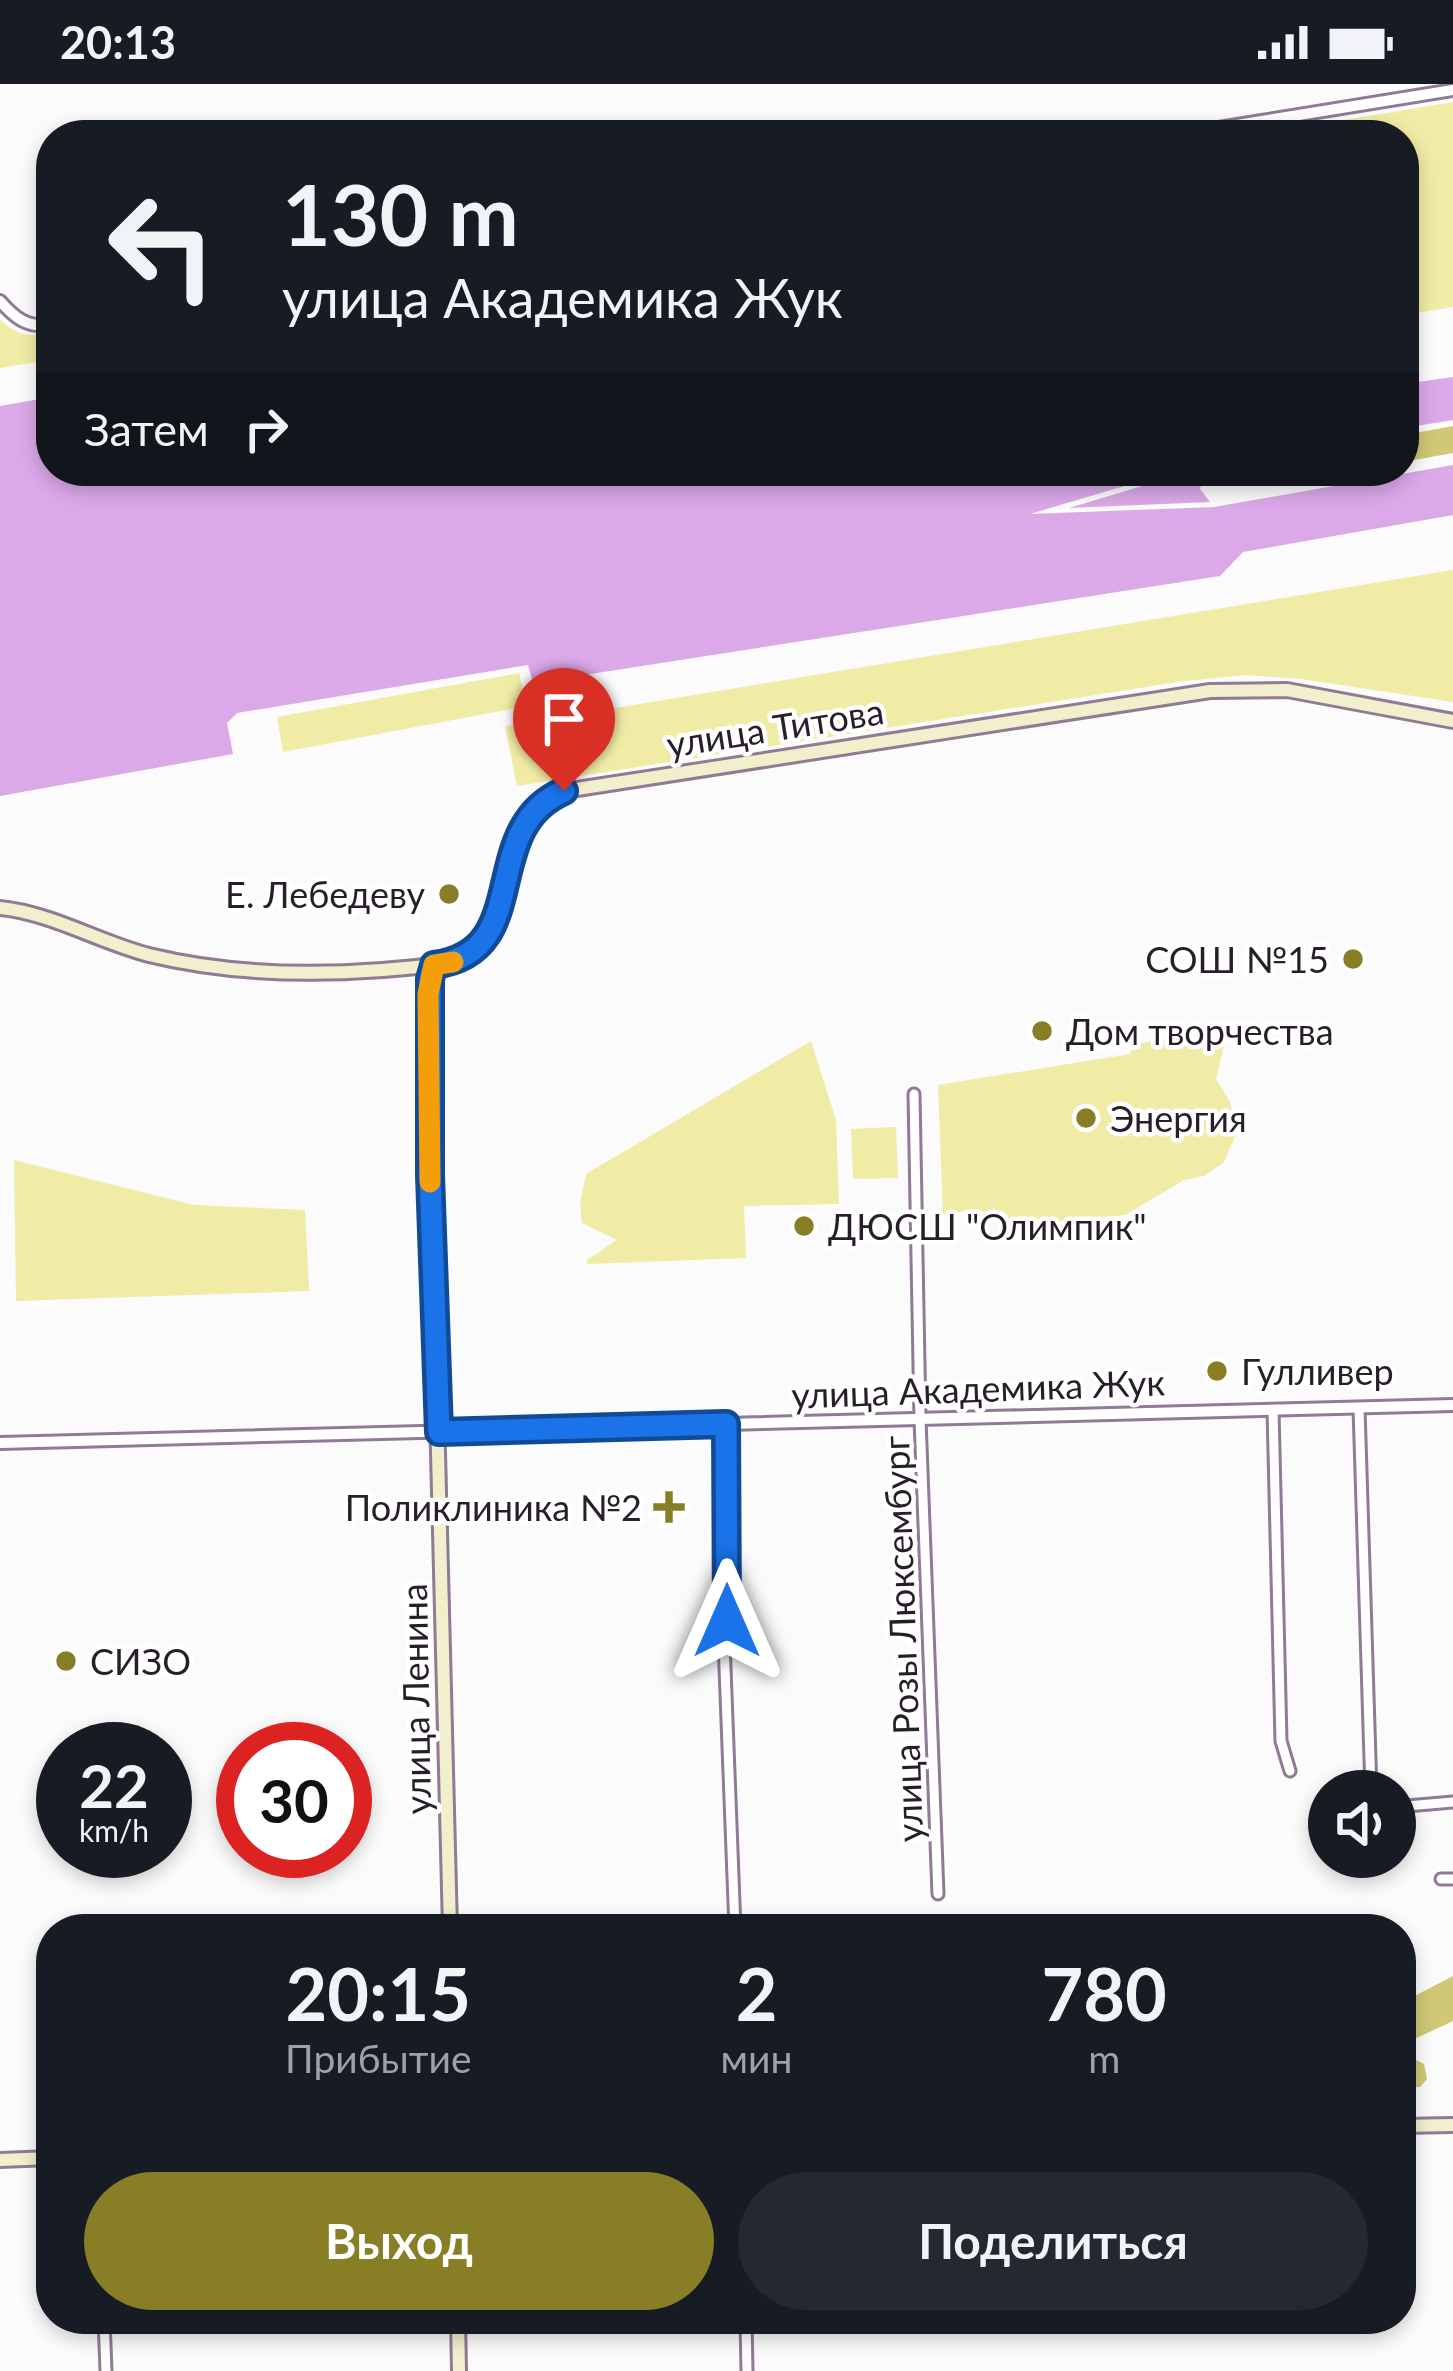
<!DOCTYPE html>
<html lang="ru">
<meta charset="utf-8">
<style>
body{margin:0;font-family:Lato,sans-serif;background:#242831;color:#f1f3f6;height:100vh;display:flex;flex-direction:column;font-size:45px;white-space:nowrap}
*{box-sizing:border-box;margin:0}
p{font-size:39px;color:#9ea1a6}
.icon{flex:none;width:66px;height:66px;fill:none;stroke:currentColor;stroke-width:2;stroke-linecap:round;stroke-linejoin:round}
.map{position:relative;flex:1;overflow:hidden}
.sheet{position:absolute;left:36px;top:1830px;width:1380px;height:420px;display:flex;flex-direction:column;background:#171b24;border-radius:48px;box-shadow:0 6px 18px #0003}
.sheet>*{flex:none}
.hud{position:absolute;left:36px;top:36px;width:1383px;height:366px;border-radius:48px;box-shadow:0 6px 18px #0003;background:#171b24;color:#f1f3f6;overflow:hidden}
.controls{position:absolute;left:1308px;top:1686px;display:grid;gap:24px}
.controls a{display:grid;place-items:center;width:108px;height:108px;border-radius:50%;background:#171b24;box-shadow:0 6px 18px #0003;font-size:60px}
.speed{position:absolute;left:36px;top:1638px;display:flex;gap:24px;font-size:60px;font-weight:700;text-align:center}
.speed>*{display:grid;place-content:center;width:156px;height:156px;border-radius:50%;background:#171b24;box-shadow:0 6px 18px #0003;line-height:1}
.speed small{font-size:30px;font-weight:400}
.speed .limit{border:18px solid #d22;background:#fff;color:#111}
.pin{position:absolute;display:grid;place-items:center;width:102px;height:102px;color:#fff;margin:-123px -51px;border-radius:50% 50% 50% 0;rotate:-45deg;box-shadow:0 0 12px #0007}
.pin .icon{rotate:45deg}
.me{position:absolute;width:132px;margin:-66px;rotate:0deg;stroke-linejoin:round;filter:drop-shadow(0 0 9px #0008)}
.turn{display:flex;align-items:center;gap:42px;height:252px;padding:0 48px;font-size:54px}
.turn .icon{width:156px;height:156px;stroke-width:2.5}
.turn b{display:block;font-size:84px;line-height:102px}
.then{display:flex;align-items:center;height:114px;padding:0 48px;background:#0003;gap:24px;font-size:45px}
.eta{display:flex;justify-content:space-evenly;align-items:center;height:204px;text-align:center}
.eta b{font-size:72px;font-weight:700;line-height:84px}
.primary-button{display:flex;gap:24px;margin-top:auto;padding:24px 48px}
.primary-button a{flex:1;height:138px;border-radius:72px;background:#877e25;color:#fff;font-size:48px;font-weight:700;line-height:138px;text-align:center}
.primary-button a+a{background:#242831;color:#f1f3f6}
.status{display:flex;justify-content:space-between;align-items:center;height:84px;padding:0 60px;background:#171b24;direction:ltr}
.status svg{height:33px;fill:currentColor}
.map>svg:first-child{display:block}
</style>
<div class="status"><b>20:13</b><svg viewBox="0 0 49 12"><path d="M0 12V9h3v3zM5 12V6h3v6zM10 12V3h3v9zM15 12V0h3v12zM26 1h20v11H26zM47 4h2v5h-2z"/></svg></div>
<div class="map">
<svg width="1453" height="2287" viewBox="0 0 1453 2287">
<rect width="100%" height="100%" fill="#fbfbfb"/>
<g fill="#f0eba5">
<polygon points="1453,18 1453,223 1404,231 1404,51 1254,51"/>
<path d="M0,235C14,251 30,253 51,250V276L0,284Z"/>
<polygon points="1453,486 1453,618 1301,595 1244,591 1178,598 517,702 505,642"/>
<polygon points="519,589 527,622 283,668 277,633"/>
<polygon points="1185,952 1192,961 1225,958 1216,995 1230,1018 1236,1050 1224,1078 1204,1092 1184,1096 1125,1131 1015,1141 977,1125 943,1131 938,1001 1130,970 1136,960"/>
<polygon points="811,957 836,1036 839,1120 744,1122 746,1174 587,1180 587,1176 617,1156 582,1139 580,1121 586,1090"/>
<polygon points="896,1043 898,1094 853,1095 851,1045"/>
<polygon points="14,1076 194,1121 305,1126 309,1207 16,1217"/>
</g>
<g fill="#d0c876">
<polygon points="1453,342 1453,369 1409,377 1404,351"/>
<polygon points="1453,1892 1453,1937 1406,1959 1403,1969 1424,1980 1427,1995 1420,2003 1401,2004 1401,1919"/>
</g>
<g fill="#dba8e8">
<polygon points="1453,293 1453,336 1404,344 1404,300"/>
<polygon points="51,313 51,387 1175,387 1030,430 1214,423 1453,381 1453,431 1243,468 1220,492 533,599 528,581 237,629 227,639 233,670 0,712 0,322"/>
<polygon points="1192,387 1204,387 1200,405 1210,418 1069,424"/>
</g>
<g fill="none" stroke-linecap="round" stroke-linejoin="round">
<g stroke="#907a95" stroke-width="15">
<g id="minor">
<polyline points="914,1010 920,1335 938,1810"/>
<polyline points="1359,1324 1371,1707"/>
<polyline points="1273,1326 1281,1657 1290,1687"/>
<polyline points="726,1340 728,1530 724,1558 735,1845"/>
<polyline points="1395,1723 1453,1718"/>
<polyline points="1441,1795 1453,1795"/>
<polyline points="104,2235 106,2287"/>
<polyline points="746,2235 747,2287"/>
</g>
</g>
<g stroke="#907a95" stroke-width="16">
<g id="tertiary">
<polyline points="1175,51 1453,6"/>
<path d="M0,217C15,234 27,244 51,241"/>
<polyline points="0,1359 1453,1321"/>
</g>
</g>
<g stroke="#907a95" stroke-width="18">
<g id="secondary">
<path d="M0,824C51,829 99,858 149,871C247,895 352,892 451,879C525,859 483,742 564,707L1210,607L1287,606L1453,637"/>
<polyline points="434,881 427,931 450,1845"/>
<polyline points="1401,2042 1453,2041"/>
<polyline points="0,2076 51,2074"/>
<polyline points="458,2235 459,2287"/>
</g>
</g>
<use href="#minor" stroke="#fff" stroke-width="9"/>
<use href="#tertiary" stroke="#fff" stroke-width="10"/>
<use href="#secondary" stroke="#f2efcc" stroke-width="12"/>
</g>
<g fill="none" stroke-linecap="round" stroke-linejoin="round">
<g stroke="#114b97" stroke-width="30">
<path id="route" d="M564,707C476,745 536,868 434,881L430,895V1091L439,1348L726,1340L727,1537"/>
</g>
<use href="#route" stroke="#1a73e8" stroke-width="21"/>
<polyline stroke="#f59e0b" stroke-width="21" points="430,1098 428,910 434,881 453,878"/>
</g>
<g fill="#877e25" stroke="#fff" stroke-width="4.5">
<circle cx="449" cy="810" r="12"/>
<circle cx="1353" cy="875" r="12"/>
<circle cx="1042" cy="947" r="12"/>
<circle cx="1086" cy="1034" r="12"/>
<circle cx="804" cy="1142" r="12"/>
<circle cx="1217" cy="1287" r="12"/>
<path d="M663 1405h12v12h12v12h-12v12h-12v-12h-12v-12h12z"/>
<circle cx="66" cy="1577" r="12"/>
</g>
<g text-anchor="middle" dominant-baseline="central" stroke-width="9" stroke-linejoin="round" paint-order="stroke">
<g font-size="36" fill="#271e29" stroke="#fff">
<text transform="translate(775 643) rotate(-9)">улица Титова</text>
<text transform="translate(978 1304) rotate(-2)">улица Академика Жук</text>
<text transform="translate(902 1555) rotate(-92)">улица Розы Люксембург</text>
<text transform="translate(415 1615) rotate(-91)">улица Ленина</text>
</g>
<g font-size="36" fill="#271e29" stroke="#fff" text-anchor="start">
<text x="425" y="810" text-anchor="end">Е. Лебедеву</text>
<text x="1329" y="875" text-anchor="end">СОШ №15</text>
<text x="1066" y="947">Дом творчества</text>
<text x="1110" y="1034">Энергия</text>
<text x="828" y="1142">ДЮСШ "Олимпик"</text>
<text x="1241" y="1287">Гулливер</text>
<text x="642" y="1423" text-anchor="end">Поликлиника №2</text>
<text x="90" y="1577">СИЗО</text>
</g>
</g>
</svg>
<div class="controls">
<a><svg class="icon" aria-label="sound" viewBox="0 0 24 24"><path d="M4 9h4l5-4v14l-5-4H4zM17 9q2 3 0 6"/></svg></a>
</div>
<div class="speed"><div>22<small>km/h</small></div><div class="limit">30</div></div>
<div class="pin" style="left:564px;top:707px;background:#d93025"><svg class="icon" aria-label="arrive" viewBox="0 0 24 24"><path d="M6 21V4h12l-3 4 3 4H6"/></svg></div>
<svg class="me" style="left:727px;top:1537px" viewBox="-20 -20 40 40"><path d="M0-17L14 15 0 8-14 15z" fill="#1a73e8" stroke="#fff" stroke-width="4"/></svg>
<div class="hud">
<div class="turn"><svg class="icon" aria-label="left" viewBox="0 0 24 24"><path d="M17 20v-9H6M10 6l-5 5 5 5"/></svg><div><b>130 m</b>улица Академика Жук</div></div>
<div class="then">Затем<svg class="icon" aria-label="right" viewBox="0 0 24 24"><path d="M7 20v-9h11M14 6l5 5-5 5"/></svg></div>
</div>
<section class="sheet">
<div class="eta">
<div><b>20:15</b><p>Прибытие</p></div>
<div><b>2</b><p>мин</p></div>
<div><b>780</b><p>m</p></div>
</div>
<div class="primary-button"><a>Выход</a><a>Поделиться</a></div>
</section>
</div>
